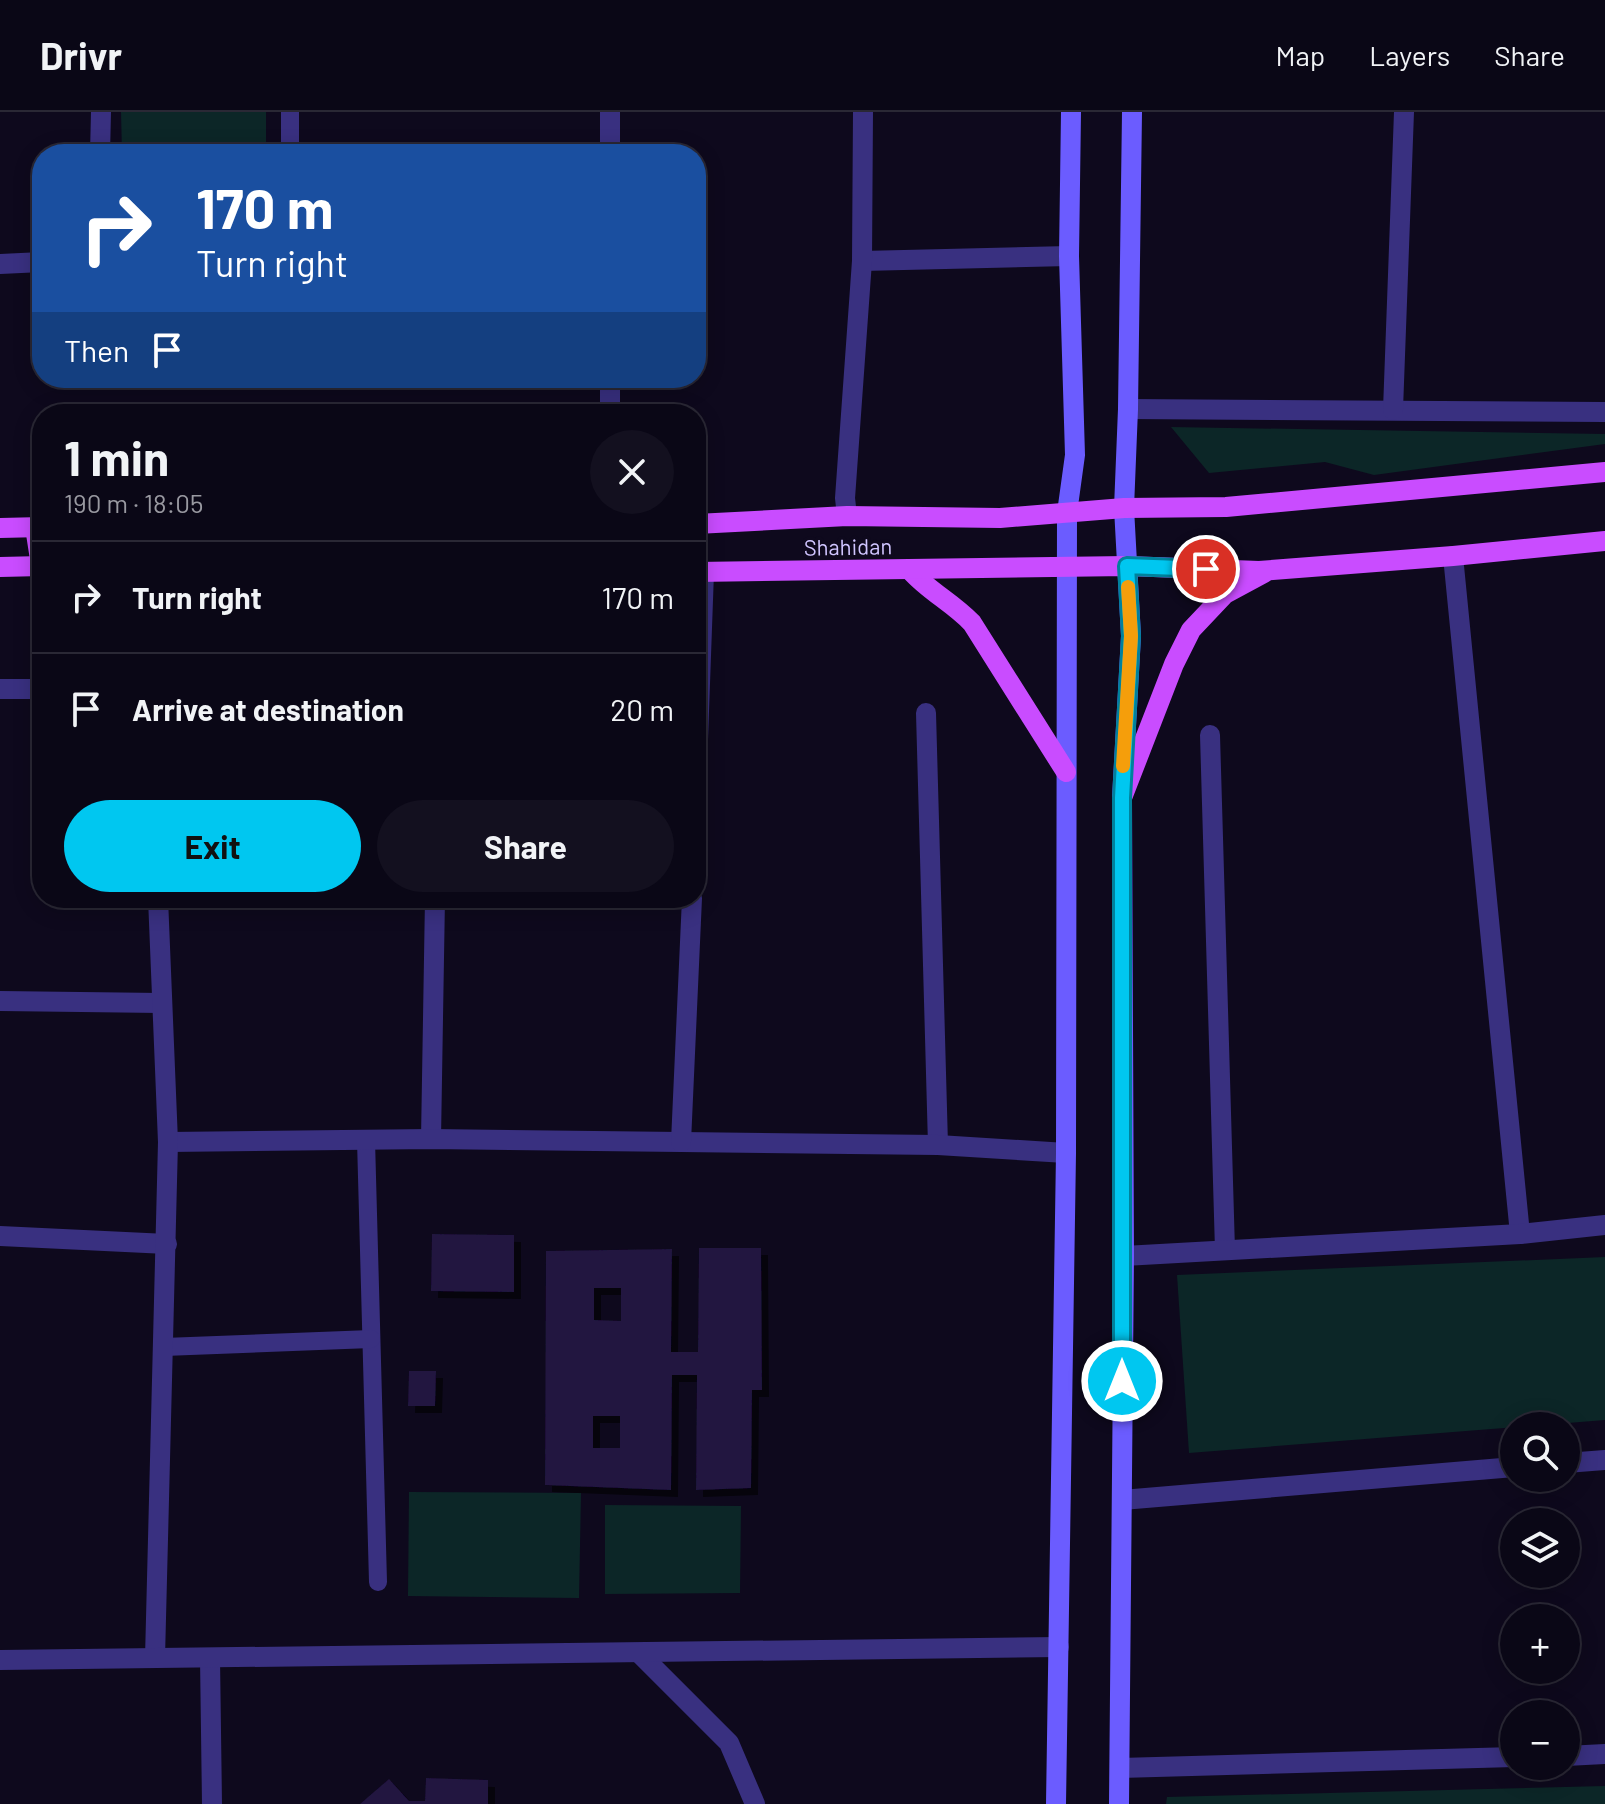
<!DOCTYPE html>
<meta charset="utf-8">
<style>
body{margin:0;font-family:Barlow,sans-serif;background:#13101f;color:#f1f3f6;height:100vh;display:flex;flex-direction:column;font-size:30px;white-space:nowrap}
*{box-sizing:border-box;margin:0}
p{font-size:26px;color:#9999a1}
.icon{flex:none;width:44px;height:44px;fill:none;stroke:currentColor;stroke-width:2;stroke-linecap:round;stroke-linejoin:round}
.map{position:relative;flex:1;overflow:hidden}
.side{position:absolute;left:32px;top:292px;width:674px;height:504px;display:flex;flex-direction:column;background:#0a0716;border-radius:32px;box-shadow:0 4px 20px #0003,0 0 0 2px #2a2835}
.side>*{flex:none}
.top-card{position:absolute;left:32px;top:32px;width:674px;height:244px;border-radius:32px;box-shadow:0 4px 20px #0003,0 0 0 2px #2a2835;background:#1a4fa0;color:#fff;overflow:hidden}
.buttons{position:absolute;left:1500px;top:1300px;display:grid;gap:16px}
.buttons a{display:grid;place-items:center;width:80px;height:80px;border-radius:50%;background:#0a0716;box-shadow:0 4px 20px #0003,0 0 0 2px #2a2835;font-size:40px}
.pin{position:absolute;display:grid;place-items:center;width:68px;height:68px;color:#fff;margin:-34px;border:4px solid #fff;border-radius:50%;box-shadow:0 2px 8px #0007}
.me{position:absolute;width:88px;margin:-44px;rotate:0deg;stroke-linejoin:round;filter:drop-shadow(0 0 6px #0008)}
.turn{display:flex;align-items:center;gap:28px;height:168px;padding:0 32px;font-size:36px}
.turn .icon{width:104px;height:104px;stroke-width:2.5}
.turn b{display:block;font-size:56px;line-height:68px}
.then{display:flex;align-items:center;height:76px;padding:0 32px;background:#0003;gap:16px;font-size:30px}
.round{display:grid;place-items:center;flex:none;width:84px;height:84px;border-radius:42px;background:#13101f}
.head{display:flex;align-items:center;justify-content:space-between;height:136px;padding:0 32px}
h1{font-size:48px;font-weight:700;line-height:60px}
.primary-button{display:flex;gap:16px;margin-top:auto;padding:16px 32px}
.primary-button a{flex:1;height:92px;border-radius:48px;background:#00c7f0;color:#111;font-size:32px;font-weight:700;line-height:92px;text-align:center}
.primary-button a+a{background:#13101f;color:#f1f3f6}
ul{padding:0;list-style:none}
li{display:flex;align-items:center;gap:24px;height:112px;padding:0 32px;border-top:2px solid #2a2835}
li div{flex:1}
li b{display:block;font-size:30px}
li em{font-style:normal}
header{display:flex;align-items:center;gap:48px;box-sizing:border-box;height:112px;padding:0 40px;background:#0a0716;border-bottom:2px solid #2a2835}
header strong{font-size:38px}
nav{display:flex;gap:44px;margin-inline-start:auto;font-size:28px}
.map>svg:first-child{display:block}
</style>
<header>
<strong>Drivr</strong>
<nav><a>Map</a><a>Layers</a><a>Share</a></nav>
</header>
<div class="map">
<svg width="1605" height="1692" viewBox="0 0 1605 1692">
<defs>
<filter id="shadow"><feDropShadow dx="7" dy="7" stdDeviation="0" flood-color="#0009"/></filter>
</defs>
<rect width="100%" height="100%" fill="#0e091d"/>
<g fill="#0c2627">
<polygon points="121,0 266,0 266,42 122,42"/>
<polygon points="1171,315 1605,322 1605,332 1374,363 1325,350 1209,361"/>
<polygon points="1605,1145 1605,1308 1189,1341 1177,1163"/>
<polygon points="409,1380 581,1381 579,1486 408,1484"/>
<polygon points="605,1393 741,1394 740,1481 605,1482"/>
<polygon points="1605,1674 1605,1692 1166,1692 1167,1685"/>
</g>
<g fill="#20143f" fill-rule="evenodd" filter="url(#shadow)">
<polygon points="432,1122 514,1123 514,1180 431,1179"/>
<path d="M699,1136H761L762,1278H752L751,1376L696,1378L697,1263H672L671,1378L545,1373L546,1139L672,1137L671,1240H698ZM594,1176H621V1209L594,1208ZM593,1304H620V1336H593Z"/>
<polygon points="409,1259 436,1259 435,1294 408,1294"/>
<polygon points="426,1666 488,1668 488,1692 360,1692 389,1667 409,1689 425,1689"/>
</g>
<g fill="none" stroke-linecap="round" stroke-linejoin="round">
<g stroke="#393080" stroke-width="18">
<polyline points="290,42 290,0"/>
<polyline points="366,1028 378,1470"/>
<polyline points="164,1235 371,1227"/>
</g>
<g stroke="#393080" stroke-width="20">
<polyline points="610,0 610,42"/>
<polyline points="100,42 101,0"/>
<polyline points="862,149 1069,144"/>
<polyline points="0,152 42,150"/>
<polyline points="1128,297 1605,300"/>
<polyline points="1393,298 1404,0"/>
<polyline points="610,302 610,266"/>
<polyline points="847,404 845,386 862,149 863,0"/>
<polyline points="1453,444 1520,1122"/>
<polyline points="0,577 42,577"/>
<polyline points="926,601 938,1033"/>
<polyline points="1210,623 1225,1138"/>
<polyline points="696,683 704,460"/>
<polyline points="0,889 161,891"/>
<polyline points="431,1027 435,786"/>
<polyline points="168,1030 431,1027 681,1030 938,1033 1066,1041"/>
<polyline points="681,1030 692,786"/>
<polyline points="0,1124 167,1132"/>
<polyline points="1124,1144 1520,1122 1605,1113"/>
<polyline points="1566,1351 1605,1348"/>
<polyline points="1122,1388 1514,1355"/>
<polyline points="639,1541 729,1631 755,1692"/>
<polyline points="155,1546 168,1030 158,786"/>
<polyline points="210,1546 212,1692"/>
<polyline points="0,1548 1059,1535"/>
<polyline points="1566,1644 1605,1642"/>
<polyline points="1120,1656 1514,1645"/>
</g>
<g stroke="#6b5cff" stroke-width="20">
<polyline points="1056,1692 1066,1041 1067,401 1075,343 1069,144 1071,0"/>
<polyline points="1119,1692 1124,1144 1122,686 1131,524 1124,396 1128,297 1132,0"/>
</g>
<g stroke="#c94cff" stroke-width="20">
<polyline points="696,412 847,404 1000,406 1124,396 1226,395 1605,360"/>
<polyline points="35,415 41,454"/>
<polyline points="0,416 42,415"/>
<polyline points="0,455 42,454"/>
<path d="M910,458C928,479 952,490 972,511L1066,660"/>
<polyline points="696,460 1127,454 1259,459 1453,444 1605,429"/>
<polyline points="1122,686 1174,552 1191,518 1225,482 1264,461"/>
</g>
</g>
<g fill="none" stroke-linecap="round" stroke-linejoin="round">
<g stroke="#00819c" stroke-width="20">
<polyline id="route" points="1122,1269 1122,686 1131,524 1127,454 1206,457"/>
</g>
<use href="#route" stroke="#00c7f0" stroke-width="14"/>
<polyline stroke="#f59e0b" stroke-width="14" points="1123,654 1131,524 1128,475"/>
</g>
<g text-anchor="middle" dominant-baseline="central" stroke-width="7" stroke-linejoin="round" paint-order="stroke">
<g font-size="22" fill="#d0c5ff" stroke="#0e091d">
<text transform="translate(848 434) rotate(-1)">Shahidan</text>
</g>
</g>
</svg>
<div class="buttons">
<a><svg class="icon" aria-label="search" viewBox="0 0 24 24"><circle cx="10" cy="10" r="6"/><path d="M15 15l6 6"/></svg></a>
<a><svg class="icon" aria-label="layers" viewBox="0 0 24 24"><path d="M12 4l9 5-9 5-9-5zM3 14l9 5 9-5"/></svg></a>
<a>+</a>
<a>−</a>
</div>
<div class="pin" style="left:1206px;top:457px;background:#d93025"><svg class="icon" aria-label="arrive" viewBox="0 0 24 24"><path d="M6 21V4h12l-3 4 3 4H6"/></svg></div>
<svg class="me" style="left:1122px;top:1269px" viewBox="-20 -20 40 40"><circle r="17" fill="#00c7f0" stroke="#fff" stroke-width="3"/><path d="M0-11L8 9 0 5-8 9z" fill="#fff"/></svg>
<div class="top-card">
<div class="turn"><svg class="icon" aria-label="right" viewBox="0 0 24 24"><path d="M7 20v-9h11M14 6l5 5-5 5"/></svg><div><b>170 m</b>Turn right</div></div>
<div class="then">Then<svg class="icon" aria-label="arrive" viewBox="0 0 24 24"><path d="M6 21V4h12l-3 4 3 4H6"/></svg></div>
</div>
<section class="side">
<div class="head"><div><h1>1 min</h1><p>190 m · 18:05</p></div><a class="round"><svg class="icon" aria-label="close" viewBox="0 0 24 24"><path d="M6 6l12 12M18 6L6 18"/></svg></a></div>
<ul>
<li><svg class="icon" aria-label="right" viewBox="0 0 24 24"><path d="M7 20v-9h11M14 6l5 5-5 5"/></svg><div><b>Turn right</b></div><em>170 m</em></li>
<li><svg class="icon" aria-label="arrive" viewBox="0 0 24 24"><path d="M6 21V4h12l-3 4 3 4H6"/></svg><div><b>Arrive at destination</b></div><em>20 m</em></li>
</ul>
<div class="primary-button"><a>Exit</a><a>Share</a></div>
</section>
</div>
